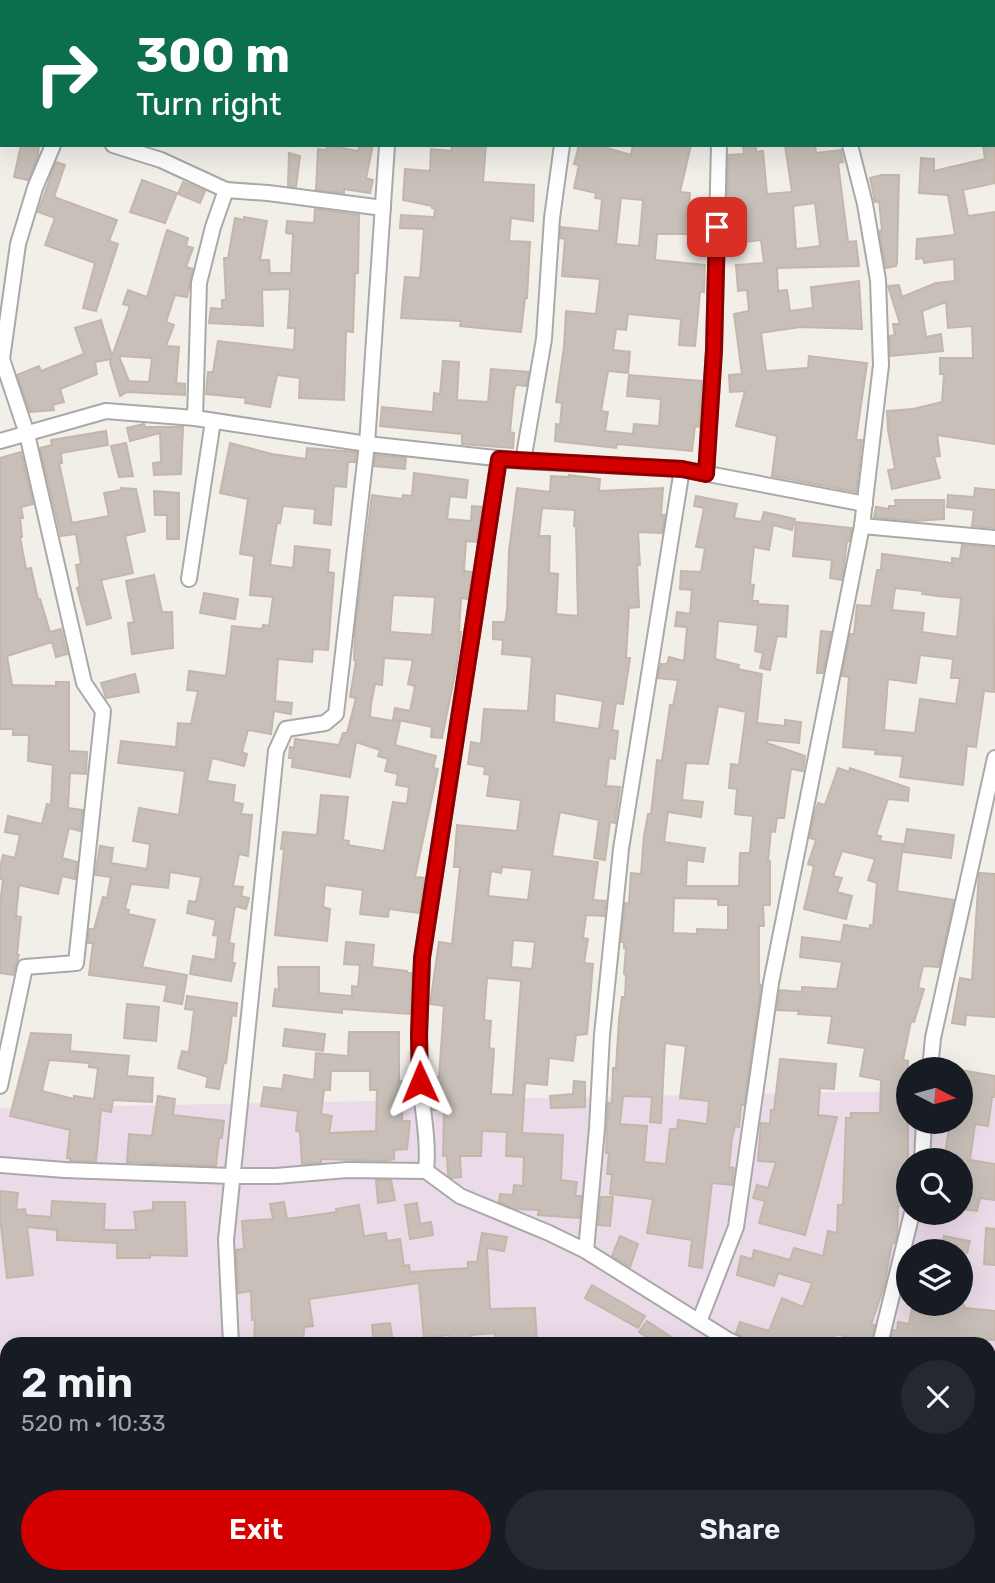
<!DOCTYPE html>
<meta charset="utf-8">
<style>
body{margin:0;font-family:Rubik,sans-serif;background:#242831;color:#f1f3f6;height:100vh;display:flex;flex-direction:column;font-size:26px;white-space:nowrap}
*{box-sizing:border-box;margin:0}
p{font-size:23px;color:#9ea1a6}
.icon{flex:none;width:38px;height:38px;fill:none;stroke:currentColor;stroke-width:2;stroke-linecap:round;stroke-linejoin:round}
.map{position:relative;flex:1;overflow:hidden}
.details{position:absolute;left:0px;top:1337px;width:996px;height:247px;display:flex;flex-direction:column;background:#171b24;border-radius:21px 21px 0 0;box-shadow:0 7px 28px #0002}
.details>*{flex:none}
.guide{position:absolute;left:0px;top:0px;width:996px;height:147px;box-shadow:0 7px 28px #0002;background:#0b6e4f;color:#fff;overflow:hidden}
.needle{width:46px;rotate:96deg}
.tools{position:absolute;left:896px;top:1057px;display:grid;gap:14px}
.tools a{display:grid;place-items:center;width:77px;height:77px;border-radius:50%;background:#171b24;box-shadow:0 7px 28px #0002;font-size:35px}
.pin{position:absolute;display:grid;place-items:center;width:60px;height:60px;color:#fff;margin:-30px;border-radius:14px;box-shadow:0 4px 10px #0006}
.me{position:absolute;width:77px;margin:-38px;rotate:359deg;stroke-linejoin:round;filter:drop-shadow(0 0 5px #0008)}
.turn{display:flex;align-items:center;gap:24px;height:147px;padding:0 21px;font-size:32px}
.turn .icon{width:91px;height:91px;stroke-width:2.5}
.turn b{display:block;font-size:49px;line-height:60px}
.round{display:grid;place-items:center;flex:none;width:74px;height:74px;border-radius:37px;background:#242831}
.head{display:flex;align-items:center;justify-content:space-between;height:119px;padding:0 21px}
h1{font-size:42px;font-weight:600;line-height:52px}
.cta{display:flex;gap:14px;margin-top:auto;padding:14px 21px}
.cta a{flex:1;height:80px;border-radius:42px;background:#d40000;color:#fff;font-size:28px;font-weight:600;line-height:80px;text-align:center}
.cta a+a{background:#242831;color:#f1f3f6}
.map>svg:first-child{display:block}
</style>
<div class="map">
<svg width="995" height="1583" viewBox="0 0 995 1583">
<rect width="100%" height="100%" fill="#f2efe9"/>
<path fill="#ebdbe8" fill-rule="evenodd" d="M961,1090H995V1583H0V1108L908,1091V1122H961ZM908,1160H961V1213H908ZM908,1251H961V1304H908ZM7,1344H989V1577H7Z"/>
<g fill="#c7bfb8" stroke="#c4b6ab" stroke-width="2" fill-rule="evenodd">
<polygon points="21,145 39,145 38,155 28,180 14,177"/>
<polygon points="327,145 358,151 360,145 373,145 366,178 373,180 370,193 344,189 344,193 316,190 318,149 326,150"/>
<polygon points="451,145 486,145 483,182 534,185 533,221 511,218 509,241 530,242 527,298 525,298 521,332 460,326 461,321 401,318 405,277 420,278 424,229 400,228 401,215 434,217 435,209 432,208 432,206 403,200 405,169 430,171 431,149 452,151"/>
<path d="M579,145H597L631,155L633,145H691L680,192L690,193L688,216H702L701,234H657L655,260L705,265L704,292H700L695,346L679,345L681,319L628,314L626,330L616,329L613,350L630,352L628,373L608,371L601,411L608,412L605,431L633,434L634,424L659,426L661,399L627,396L629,375L702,381L699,427L695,426L692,451L617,444L616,448L555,441L556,424L560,425L562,403L556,402L564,347L566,311L596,314L600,279L562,276L565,239L560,238L561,227L599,231L602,199L595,198L596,193L574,188L579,165L574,164ZM621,198L643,200L639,246L616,244Z"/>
<path d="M743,145H756V152L763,151L767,194L792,192L785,145H815L816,153L841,150L843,162L838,163L848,242L856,241L859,266L777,268L778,291L787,290L790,311L813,308L811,287L859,281L862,329L800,327L761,333L766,371L808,368L809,356L867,363L856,440H862L856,492L772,476L777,436L736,426L745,391L730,392L729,375L742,374L734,314L749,311L747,290L738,291L736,265L764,263L761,240L729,244L727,220L728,155L744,154ZM815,203L820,246L796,249L793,206Z"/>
<polygon points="983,145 995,145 995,183 963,190 968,216 995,212 995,444 937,435 940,456 934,457 940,478 892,489 888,470 895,469 888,430 887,411 913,409 942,402 944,374 940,374 940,358 973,358 972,326 948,328 946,302 922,311 926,337 941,334 943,351 890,356 890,336 895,335 893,324 900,324 888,286 899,285 902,297 936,283 955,281 954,259 924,263 923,258 916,259 917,239 955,235 948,195 919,193 921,158 934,159 934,171 985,159"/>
<polygon points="289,153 300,156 296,187 288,186"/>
<polygon points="56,162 65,165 54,197 117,220 109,241 118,244 96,311 83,308 95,263 45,245 55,218 38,212"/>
<polygon points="882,175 899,175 897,263 896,266 886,268 879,231 882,230 879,201 875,202 870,178"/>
<polygon points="142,180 177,193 165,223 130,212"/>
<polygon points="183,182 205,191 200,203 178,194"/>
<polygon points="315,209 359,215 358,273 355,273 353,332 346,331 344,400 299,398 300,378 277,375 270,407 245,403 246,398 206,394 208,372 213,372 218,341 294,350 295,328 288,328 290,289 262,290 263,326 209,323 211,308 222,309 222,300 226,300 224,258 228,258 235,218 244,220 244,217 267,221 260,260 269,260 270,273 291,273 293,234 286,233 287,221 314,223"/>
<path d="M167,230L188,238L186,246L193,248L186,267L193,269L187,297L175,295L166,322L174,325L166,346L179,347L176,383L185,384V395L127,392L120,396L110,363L111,359L95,362L97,374L60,389L64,402L53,405L54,410L30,412L17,375L39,366L41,371L84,354L75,328L101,320L112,356L130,306L123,304L128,290L147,297ZM119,356L152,358L149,382L129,381Z"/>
<polygon points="443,361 459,362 457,400 488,402 491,369 529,372 526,386 516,385 514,391 510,432 514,433 513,448 462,444 462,434 380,426 382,407 433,412 434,393 440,394"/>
<polygon points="144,424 145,427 183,427 181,474 154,475 153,463 161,462 160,433 130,441 127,428"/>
<polygon points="106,431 108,445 61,453 62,463 59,463 72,523 109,516 104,493 121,490 121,488 136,489 145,531 125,536 133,573 101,580 111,618 87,625 77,588 80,587 76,565 81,564 76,534 61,536 40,448 52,445 51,440"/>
<polygon points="126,443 133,476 119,477 111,446"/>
<polygon points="230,443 272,454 306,459 307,448 356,452 355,462 348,462 346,487 334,486 331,525 314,523 315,509 283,506 280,523 277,523 270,565 293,568 295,546 330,550 328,572 334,573 328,650 313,649 312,662 278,659 275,701 292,703 291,714 274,711 271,734 248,730 242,752 247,754 244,766 212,758 207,781 235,785 233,802 243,804 241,814 252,815 248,856 239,854 233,886 243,887 241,896 249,898 246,909 235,906 229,943 234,944 232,963 235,963 231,981 190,974 193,956 215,960 218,936 213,935 216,920 187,913 189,901 196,902 201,877 170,872 168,888 131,884 125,909 129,910 128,914 155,920 142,967 187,975 182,1004 164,1001 167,985 89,975 93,943 88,943 89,929 94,929 103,897 107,898 111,877 95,875 100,846 113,848 111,863 147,869 150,844 133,841 139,808 179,815 185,771 118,763 121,741 176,747 178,723 191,724 198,691 187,690 189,671 226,676 232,626 262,629 263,625 269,626 273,597 250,595 254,556 240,554 248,499 220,493"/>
<polygon points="21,452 33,504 21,507 23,518 20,518 22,537 20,537 26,569 31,568 38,599 40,599 50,632 61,629 67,654 56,657 52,642 7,656 12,685 56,686 56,682 69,682 69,751 87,752 86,774 70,773 68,808 83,810 80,831 69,828 62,858 77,862 75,879 62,876 58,894 19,885 16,916 21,917 17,955 19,955 13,975 0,973 0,905 3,879 0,879 0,868 3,855 15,858 20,835 5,832 8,816 42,824 47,804 51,805 53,765 28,761 29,735 13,735 13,729 0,729 0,458"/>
<polygon points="375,455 406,458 405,469 374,466"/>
<path d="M414,473L468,480L466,498L450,496L447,519L471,521L472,506L482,507L476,542L466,541L464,571L472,572L468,599L461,598L459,632H461L457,664L442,738L431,737L432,727L393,719L395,708L410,711L415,686L408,684L413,660L384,658L382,685L375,684L371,704L370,717L400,722L395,745L436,756L433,768L438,769L415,877L425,878L419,913L389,909L388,917L360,914L363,890L325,885L323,907L330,909L327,941L275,935L284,849H281L283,832L317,835L321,795L348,797L343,840L349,841L348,845L384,851L393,802L407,804L409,787L396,785L398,774L385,771L388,759L378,756L380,750L356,742L350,777L292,767L293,758H289L290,747L294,748L295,739L339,745L343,733H347L356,698L350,697L356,661L354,660L355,629L372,495L402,499L403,495L412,496ZM393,595L435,597L432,635L390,632Z"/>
<path d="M569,475L600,479L599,491L663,488L661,515H665L662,533L638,532L640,565H637L639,607L629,608L626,658H630L623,704L616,703L612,730L618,731L615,759L609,758L606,786L620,787L615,823L610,822L605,860L594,858L599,820L560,812L552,856L598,862L593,900L606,901L604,916L586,915L583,938L588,939L584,963L593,964L587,1034L576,1035L573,1061L549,1058L547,1085L525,1083L522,1133L563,1135L561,1180L577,1182L575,1196H581L579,1218L538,1215L539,1210L515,1209L499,1202L500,1194L513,1195L514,1185L523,1186L524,1157L506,1156L507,1132L482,1131L481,1156H460L461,1177L451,1178L448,1175L447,1156H443L444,1110H433L431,1098L432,1081H437V1077H439L444,1006L430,1004L439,942L452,944L460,867H454L457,825L517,831L521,800L487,796L490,775L484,774L485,767L468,764L471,742L481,744L484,709L528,711L532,657L502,654L503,640L493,639V622H505L507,611L509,551L517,488L550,492L551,476L569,477ZM542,508L575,510L574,526L576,527L578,616L556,614L558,574L549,573L550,536H539ZM555,693L603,701L599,729L554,722ZM502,867L532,870L528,900L488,896L491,871L501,873ZM513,940L535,942L532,969L511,967ZM487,978L521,981L513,1095L491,1094L494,1049L489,1048L491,1021L484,1020Z"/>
<polygon points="975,488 995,490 995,528 972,526 974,510 947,507 948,495 974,497"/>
<polygon points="154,491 179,493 179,539 167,539 167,515 155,515"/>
<path d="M696,496L737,504L734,518L761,522L764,512L795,519L792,530L773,525L769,550L754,547L750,584L754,585L752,601H758V604L788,606L786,637L777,636L770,670L760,668L763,653L755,651L758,625L718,621L715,659L739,665L738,669L762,674L757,723L785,726V720L801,722L799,743L768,740L767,743L805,756L803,771L791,769L784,818H777L775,832L771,831L768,861H770V905H763L764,926H759V984L761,985L744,1105H741L739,1127L735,1126L732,1138L729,1167L734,1168L732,1185L712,1183L702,1268L689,1266L692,1240L647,1233L653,1199L610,1194L612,1174H607L609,1153H606L608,1103H612L613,1068H616L619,1019L622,997H625L626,975L624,974L626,948H624V942H621L625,903L629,904L631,873L641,874L644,836L648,814H651L657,760L662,761L670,705L673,706L678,680L658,678L661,664H667L669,657L684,661L687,627L675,626L677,612L690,614L692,590L680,589L681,571L701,572L705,548L696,547L704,508L694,506ZM718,706L746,712L739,765L731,764L729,788L737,789L735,814L753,816L750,853H740L739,886H686L687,860L703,862L705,848L664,842L668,812L701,817L703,802L682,800L686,763L708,764ZM674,898L718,899V905H728V930L697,929V934L673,933ZM665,1043L686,1046L680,1098L709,1101L707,1124L678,1120L677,1129H670L666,1164L644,1162L647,1126L620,1124L623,1096L652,1097L650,1122L661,1123Z"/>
<polygon points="895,500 944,500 944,519 915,521 874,517 876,507 889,509 889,506 896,506"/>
<polygon points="796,522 852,528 849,541 847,541 842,580 830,578 832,560 793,556"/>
<path d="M962,545L995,548L994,692L984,691L976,747L967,746L963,785L900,777L903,756L875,754L876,750L843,747L849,677L842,676L850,634H854L857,605L871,606L877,570H881L882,554L952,563V558L960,559ZM895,588L923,591L922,594L937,596L961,598L957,637L922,632L924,613L892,610ZM920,655L953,659L951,678H960L956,704L920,699L915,733L884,730L888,679L916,683Z"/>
<polygon points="154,575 162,612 172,612 173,648 132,654 128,623 134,622 126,581"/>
<polygon points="204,593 238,599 235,619 200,613"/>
<polygon points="821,631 831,632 823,673 817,673"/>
<polygon points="135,674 139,692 106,698 101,683"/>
<polygon points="838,768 849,772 850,768 909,788 908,801 888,799 876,835 881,836 880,841 903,844 897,891 954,900 939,967 923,966 918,988 924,989 914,1022 911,1021 903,1060 908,1061 908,1084 900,1083 899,1112 908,1112 908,1189 905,1189 904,1206 898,1206 897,1235 895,1243 892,1243 884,1287 871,1324 875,1325 871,1343 836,1334 831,1344 746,1344 744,1338 736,1333 740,1322 769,1331 782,1298 803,1307 812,1283 778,1273 774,1286 737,1275 741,1256 752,1259 754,1250 790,1260 794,1248 823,1256 828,1231 837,1233 838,1205 843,1205 846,1118 851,1118 851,1113 880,1113 881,1080 860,1076 865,1048 828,1043 832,1016 798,1014 799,1011 777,1010 780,990 802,992 802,987 837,989 842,962 800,957 802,937 841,942 844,925 870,929 870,925 873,926 877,883 868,880 875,859 842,851 833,876 842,878 837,892 852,896 846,919 804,909 814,866 808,864 816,840 810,838 814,815 818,803 825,805"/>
<polygon points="907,829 954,835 951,858 903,852"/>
<polygon points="979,873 995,874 995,1017 966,1015 965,1025 952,1023 960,978 972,980"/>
<polygon points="346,942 374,945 372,967 407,971 407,973 412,973 410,1014 342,1009 342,1013 273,1006 275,989 279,990 278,967 319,967 319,993 352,996 352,986 358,987 360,965 344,964"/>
<polygon points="187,996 237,1003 236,1016 232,1015 226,1063 224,1062 219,1089 206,1087 208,1077 178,1068 182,1051 189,1052 194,1010 185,1009"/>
<polygon points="127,1004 159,1007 156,1041 124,1038"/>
<polygon points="285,1029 325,1034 323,1051 283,1046"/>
<path d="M349,1032H399V1081L409,1082L408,1095H402V1121H410L407,1149L394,1150V1159L387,1161L321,1159V1163L302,1164L300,1132L296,1131L298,1111L261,1106L264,1087L282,1089L284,1075L314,1080L316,1053L348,1056ZM331,1071H370V1090H377L376,1131L329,1133L332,1116L321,1114L324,1090H330Z"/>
<path d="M31,1033L71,1035L70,1051L129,1056L127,1076L153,1078L152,1102L113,1100L111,1112L101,1110L96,1161H70L71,1158H67L70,1130L10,1116ZM49,1060L89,1063V1067L98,1068L94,1099L74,1096V1099L42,1091Z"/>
<polygon points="780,1059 836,1064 834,1089 820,1088 818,1115 837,1117 805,1235 759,1223 765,1201 753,1198 757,1185 768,1188 776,1162 758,1161 761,1123 770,1124 771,1110 774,1110"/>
<polygon points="961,1070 995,1076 995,1097 992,1097 988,1126 975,1124 970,1160 995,1164 995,1200 980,1198 977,1211 961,1209 961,1160 944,1160 950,1122 961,1122"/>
<polygon points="574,1081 585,1082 585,1107 551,1108 550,1096 573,1094"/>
<polygon points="158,1096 175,1099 173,1115 224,1121 222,1138 219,1138 216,1166 127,1162 129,1134 152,1136"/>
<polygon points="376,1180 391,1180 395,1200 378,1203"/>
<polygon points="0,1191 18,1193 16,1210 25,1209 26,1215 51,1217 52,1201 105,1204 104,1230 136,1230 134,1212 153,1210 153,1202 185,1202 187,1256 150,1255 150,1258 117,1258 117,1243 57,1240 57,1230 27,1227 33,1275 7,1278 0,1217"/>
<polygon points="601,1197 613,1197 610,1226 598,1225"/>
<polygon points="284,1202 287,1219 337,1212 336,1209 359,1205 364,1236 386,1233 387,1241 400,1239 404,1266 409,1265 410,1272 468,1268 468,1262 477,1262 482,1233 507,1237 504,1251 487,1248 490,1309 535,1308 537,1344 496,1344 495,1333 470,1335 471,1339 449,1341 449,1335 424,1338 419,1283 309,1299 313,1326 304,1327 303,1344 254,1344 255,1320 252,1320 251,1291 238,1293 236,1250 244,1249 242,1221 273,1219 270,1204"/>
<polygon points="417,1203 420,1224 431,1222 433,1235 410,1239 405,1205"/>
<polygon points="986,1228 995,1229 995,1265 984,1264"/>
<polygon points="620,1236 638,1244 630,1267 612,1256"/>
<polygon points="944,1236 970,1241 967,1253 942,1247"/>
<polygon points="592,1285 645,1316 638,1328 585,1298"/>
<polygon points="913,1304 963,1304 965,1308 995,1311 995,1340 957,1338 956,1344 934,1344 908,1339 907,1344 890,1344 893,1330 897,1331 898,1322 909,1324"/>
<polygon points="647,1321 682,1344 657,1344 639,1332"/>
<polygon points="390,1323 393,1344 374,1344 372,1325"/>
</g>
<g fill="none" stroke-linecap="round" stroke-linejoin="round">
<g stroke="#a9a9a9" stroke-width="18">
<g id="minor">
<polyline points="391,0 391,2"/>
<polyline points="567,0 567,2"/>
<polyline points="236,2 236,0"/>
<polyline points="739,2 739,0"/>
<polyline points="831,2 831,0"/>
<polyline points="0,114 2,115"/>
<polyline points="113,145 161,160 226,190 268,193 383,208"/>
<polyline points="195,418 199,283 213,227 226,190"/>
<polyline points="0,441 106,411 195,418 367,444 523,461 682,469 865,504"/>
<polyline points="523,461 544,339 552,218 562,145"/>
<polyline points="706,474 714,350 719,145"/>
<polyline points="862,526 995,538"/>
<polyline points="189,579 213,421"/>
<polyline points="930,1069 933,1038 995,758"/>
<polyline points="0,1086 25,967 76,963 103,711 84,683 27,434 2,359 18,244 35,188 53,145"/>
<polyline points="922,1160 924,1122"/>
<polyline points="0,1165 65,1170 231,1176 276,1176 347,1170 426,1171 460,1196 549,1233 586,1251 728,1340 737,1344"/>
<path d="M426,1171C429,1142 423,1113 420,1084C417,1042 421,999 422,958L499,459"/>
<polyline points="586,1251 597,1128 602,1035 621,849 682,469"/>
<polyline points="699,1322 736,1227 771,983 862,526 881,365 878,280 865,204 850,145"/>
<polyline points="231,1344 226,1240 276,751 286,729 325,723 336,714 367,444 387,145"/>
<polyline points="880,1344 912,1213"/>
<polyline points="0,1425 7,1426"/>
<polyline points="989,1427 995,1428"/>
<polyline points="620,1583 621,1577"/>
</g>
</g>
<use href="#minor" stroke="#fff" stroke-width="14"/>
</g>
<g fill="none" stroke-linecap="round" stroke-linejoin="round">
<g stroke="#8a0000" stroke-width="18">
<polyline id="route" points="420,1082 419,1034 422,958 499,459 682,469 706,474 714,350 717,227"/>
</g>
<use href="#route" stroke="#d40000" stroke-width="12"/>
</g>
</svg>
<div class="tools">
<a><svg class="needle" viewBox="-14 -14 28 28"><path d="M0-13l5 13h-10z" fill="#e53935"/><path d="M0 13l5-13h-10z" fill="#9ea1a6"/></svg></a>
<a><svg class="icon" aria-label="search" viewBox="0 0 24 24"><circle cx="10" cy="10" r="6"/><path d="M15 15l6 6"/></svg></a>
<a><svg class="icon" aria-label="layers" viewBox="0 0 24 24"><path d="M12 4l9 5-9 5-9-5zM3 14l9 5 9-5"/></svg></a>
</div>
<div class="pin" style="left:717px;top:227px;background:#d93025"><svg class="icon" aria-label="arrive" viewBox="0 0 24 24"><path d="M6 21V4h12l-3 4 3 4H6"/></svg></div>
<svg class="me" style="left:420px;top:1082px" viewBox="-20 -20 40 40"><path d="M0-17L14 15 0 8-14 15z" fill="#d40000" stroke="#fff" stroke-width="4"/></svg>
<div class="guide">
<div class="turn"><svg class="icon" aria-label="right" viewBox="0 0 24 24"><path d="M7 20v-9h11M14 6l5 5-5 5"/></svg><div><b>300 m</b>Turn right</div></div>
</div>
<section class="details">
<div class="head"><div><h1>2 min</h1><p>520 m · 10:33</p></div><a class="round"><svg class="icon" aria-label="close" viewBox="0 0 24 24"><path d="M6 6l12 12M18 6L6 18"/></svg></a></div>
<div class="cta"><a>Exit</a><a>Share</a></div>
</section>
</div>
